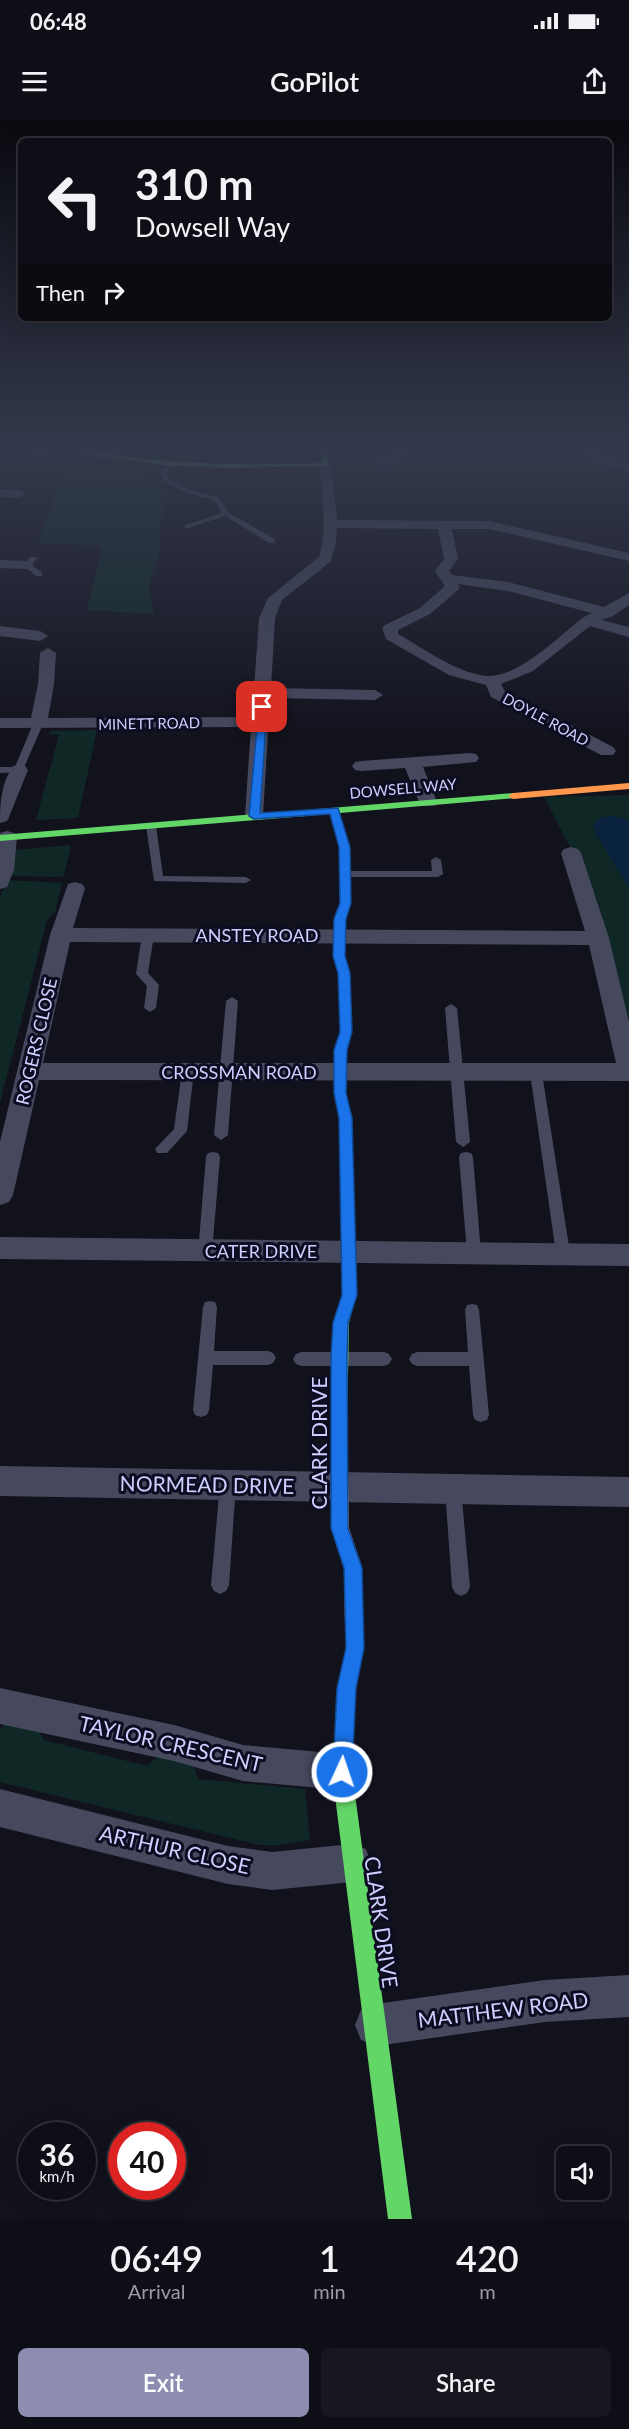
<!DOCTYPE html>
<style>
body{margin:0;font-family:Lato,sans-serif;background:#17171f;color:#f1f3f6;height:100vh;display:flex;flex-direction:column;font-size:22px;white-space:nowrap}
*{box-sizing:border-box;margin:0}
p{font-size:20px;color:#9b9ca1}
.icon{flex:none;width:33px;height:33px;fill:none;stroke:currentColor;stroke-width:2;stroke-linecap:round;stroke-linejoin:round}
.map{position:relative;height:2099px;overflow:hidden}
.details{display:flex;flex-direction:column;background:#0e0e16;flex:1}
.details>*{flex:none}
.guide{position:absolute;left:18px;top:18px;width:594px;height:183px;border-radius:9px;box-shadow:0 6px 24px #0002,0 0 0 2px #2e2e35;background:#0e0e16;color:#f1f3f6;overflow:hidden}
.controls{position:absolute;left:556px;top:2026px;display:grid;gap:12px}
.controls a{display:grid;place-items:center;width:54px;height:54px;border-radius:9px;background:#0e0e16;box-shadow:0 6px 24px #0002,0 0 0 2px #2e2e35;font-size:30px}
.speed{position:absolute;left:18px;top:2002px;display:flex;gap:12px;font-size:30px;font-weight:700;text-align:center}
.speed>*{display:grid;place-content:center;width:78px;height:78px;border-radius:50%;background:#0e0e16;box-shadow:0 6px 24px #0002,0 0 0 2px #2e2e35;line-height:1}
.speed small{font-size:15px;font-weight:400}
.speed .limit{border:9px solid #d22;background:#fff;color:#111}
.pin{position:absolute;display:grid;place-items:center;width:51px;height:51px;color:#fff;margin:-26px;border-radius:12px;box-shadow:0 3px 9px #0006}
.me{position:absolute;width:66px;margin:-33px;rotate:3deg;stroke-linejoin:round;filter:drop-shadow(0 0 4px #0008)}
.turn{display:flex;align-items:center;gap:21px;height:126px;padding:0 18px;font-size:27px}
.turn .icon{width:78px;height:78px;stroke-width:2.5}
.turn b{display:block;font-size:42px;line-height:51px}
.then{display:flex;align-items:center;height:57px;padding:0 18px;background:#0003;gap:12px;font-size:22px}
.eta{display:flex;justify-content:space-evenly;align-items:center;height:102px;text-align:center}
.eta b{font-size:36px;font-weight:600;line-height:42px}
.action{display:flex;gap:12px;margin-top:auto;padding:12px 18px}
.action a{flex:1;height:69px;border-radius:9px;background:#8c8db0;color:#fff;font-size:24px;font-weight:600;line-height:69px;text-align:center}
.action a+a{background:#17171f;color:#f1f3f6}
.status{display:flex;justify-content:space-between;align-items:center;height:42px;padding:0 30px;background:#0e0e16;direction:ltr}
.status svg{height:16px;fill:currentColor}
header{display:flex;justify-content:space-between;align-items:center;height:78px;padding:0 18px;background:#0e0e16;font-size:27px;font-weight:600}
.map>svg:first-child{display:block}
</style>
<div class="status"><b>06:48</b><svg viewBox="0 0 49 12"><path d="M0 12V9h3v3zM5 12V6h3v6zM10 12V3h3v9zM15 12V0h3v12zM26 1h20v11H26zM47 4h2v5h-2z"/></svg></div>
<header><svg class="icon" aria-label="menu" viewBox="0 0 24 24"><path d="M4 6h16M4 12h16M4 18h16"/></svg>GoPilot<svg class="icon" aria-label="share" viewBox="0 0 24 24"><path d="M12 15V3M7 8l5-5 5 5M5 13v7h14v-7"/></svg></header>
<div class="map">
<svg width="629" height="2099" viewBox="0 0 629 2099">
<rect width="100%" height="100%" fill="#12121d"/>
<g fill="#0f2826">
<polygon points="43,327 56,327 80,335 155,349 102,343"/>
<polygon points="289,327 318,327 317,334 307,338 268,338"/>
<polygon points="68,339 99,346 150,354 146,361 168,375 159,405 161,427 149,465 154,494 87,490 102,426 38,423"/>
<polygon points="97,610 78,698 36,700 59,615 49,614 50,611"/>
<polygon points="629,675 629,907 597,779 544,677"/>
<polygon points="71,725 64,756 59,757 9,756 15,730"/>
<polygon points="7,760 62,763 55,792 47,800 0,983 0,777"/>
<polygon points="10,1600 36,1606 44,1620 147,1646 157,1637 193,1643 198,1659 305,1669 310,1720 281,1725 259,1725 0,1662 0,1609"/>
</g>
<polygon fill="#09223d" points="614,696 629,700 629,768 596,714 593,705 600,698"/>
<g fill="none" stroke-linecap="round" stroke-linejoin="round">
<g fill="#46485e" fill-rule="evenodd">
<polygon points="18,327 28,327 49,336 44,337"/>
<polygon points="216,327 222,327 221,333 217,333"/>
<path d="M168,344L173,345L166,353L169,359L188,369L219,378L229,393L275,419V423H269L225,396L185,409V405L222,393L214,380C197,375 168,371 160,353Z"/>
<polygon points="31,436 38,438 31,445 42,452 42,456 36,456 23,445"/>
<polygon points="38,601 43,604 22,652 0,653 0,647 15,647 33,604"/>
<polygon points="151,703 156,706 163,756 246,757 251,760 246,763 154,761 146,706"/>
<polygon points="436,737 441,740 443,754 438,757 345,757 340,754 345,751 432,751 431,740"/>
<polygon points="148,811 154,815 148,853 159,865 156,888 150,892 144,888 147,866 136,854 142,815"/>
<polygon points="232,877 238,881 228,1015 221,1020 214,1015 226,881"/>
<polygon points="451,884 457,888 470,1022 463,1027 456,1022 445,888"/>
<polygon points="188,946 194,951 187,1011 167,1033 157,1033 155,1029 174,1009 182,951"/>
<polygon points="536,948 542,953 570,1133 568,1137 563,1139 558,1137 556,1133 530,953"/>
<polygon points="213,1032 218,1033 220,1037 212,1132 210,1136 205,1138 200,1136 198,1132 206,1037 208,1033"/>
<polygon points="466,1032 471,1033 473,1037 481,1133 479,1137 474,1139 469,1137 467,1133 459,1037 461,1033"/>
<polygon points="210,1181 215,1182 217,1187 214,1231 268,1231 273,1233 276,1238 273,1243 268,1245 213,1245 209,1290 207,1295 201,1297 195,1295 193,1290 203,1187 205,1182"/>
<polygon points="472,1184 477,1185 479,1190 489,1295 487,1300 481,1302 475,1300 473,1295 469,1246 417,1246 412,1244 409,1239 412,1234 417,1232 468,1232 465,1190 467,1185"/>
<polygon points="301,1232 384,1232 389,1234 392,1239 389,1244 384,1246 301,1246 296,1244 293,1239 296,1234"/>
<polygon points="228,1356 234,1358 236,1364 229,1465 226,1471 220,1474 214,1471 211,1465 220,1364 222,1358"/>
<polygon points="453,1361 459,1363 461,1369 470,1467 467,1473 461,1476 455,1473 452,1467 445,1369 447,1363"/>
</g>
<g fill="#46485e" fill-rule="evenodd">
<polygon points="0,327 12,327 0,333"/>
<polygon points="105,327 120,327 104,339 96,339 96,333"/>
<path d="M397,327H409L404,339L394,344L376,345V339C386,337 393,339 397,327Z"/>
<polygon points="490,327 503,327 494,334 488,330"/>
<polygon points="581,327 594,327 610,340 629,343 629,351 596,342"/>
<path d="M325,341L331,345L337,400L489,401L629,433V441L489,409H452L458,439L449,451L452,455L508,462L604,487L629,473V485L613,496L601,500L629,507V517L590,506L533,551L501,564L504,570L613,627L616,631L613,635H601L491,577L486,565L449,555L386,519L382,508L385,505L420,488L445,466L435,451L444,439L438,409L337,408L335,428L330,442L282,480L275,498L271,568L375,570L383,575L375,580L270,578L263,696L261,700H247L245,696L251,607L0,608V598H31L38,564L40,533L48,528L56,533L54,564L48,598L252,597L259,498L268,478L319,437C328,407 322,376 319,345ZM458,464L508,471L592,493L582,498C560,516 519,556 490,556C461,556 423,528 398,514V510L430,494L458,470L460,467Z"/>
<polygon points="0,369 20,370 26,374 20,378 0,377"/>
<polygon points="0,440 27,441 34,445 27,449 0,448"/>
<polygon points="0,506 40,511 48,516 40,521 0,516"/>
<polygon points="470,633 476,634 479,638 476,642 423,647 437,682 435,686 421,686 419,682 405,648 361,651 355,650 352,646 355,642 361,641"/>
<path d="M19,645L25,646L28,650L9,697L7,701L0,703C0,682 1,664 13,646Z"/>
<polygon points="7,711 14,713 17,717 14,750 7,767 0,769 0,713"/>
<path d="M571,727L578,729L581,733L609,818L629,902V961L39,960L13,1075L9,1082L0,1085V1022L50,815L68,764L75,762L82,764L85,768L73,808L585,811L561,733L564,729ZM70,822L589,825L616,943H43Z"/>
<polygon points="0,1117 629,1124 629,1146 0,1139"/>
<polygon points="0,1346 629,1357 629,1387 0,1376"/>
<polygon points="0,1568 174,1605 243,1625 342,1634 355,1639 360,1652 355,1665 342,1670 243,1661 174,1641 0,1604"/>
<polygon points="0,1669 228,1726 272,1732 352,1724 366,1729 371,1743 366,1757 352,1762 272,1770 228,1764 0,1707"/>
<polygon points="629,1855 629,1897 545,1902 376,1926 361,1920 355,1905 361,1890 376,1884 545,1860"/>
</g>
<g fill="#63d668" fill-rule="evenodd">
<path d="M64,327H77C158,346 240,345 322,343L323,327H329L327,346L227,348L163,345L99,336Z"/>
<polygon points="513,673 518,676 516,678 340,693 349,727 350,784 345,799 345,836 350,853 352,912 346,930 346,973 352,998 356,1175 349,1203 347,1312 345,1317 339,1319 333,1317 331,1312 333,1203 342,1175 340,998 334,973 334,930 340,912 338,853 333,836 335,799 340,784 339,727 330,694 0,721 0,715"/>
<polygon points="354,1495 360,1498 363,1504 364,1528 356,1568 352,1652 412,2099 388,2099 332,1652 338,1568 346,1528 345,1504 348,1498"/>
</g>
<g fill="#ff974d" fill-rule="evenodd">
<polygon points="629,663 629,669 513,679 508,676 513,673"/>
<polygon points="339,1305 345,1307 347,1312 349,1408 362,1448 363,1504 360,1510 354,1513 348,1510 345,1504 344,1448 331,1408 331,1312 333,1307"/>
</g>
</g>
<linearGradient id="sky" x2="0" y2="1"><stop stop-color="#0a0a10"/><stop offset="0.53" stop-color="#33394c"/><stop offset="1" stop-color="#33394c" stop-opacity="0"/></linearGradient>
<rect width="629" height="621" fill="url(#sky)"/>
<polygon fill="#1a73e8" stroke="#114b97" stroke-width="1.5" points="259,585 267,587 260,693 338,688 350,727 351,783 346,799 345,836 350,853 352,912 347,930 346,973 352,998 357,1175 348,1203 347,1238 348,1408 362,1448 364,1528 356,1568 352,1652 349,1659 342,1662 335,1659 333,1652 337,1568 346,1528 344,1448 331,1408 331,1238 333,1203 342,1175 339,998 334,973 334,930 340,912 338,853 333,836 334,799 340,783 339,727 330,694 254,699 249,696"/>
<g text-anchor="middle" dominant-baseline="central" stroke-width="6" stroke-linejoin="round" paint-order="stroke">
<g font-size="15" fill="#cdcfff" stroke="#0d0d22">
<text transform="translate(546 599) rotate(28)">DOYLE ROAD</text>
<text transform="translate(149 603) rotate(-1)">MINETT ROAD</text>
<text transform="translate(403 668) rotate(-5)">DOWSELL WAY</text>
</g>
<g font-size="18" fill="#cdcfff" stroke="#0d0d22">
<text x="257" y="815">ANSTEY ROAD</text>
<text transform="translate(36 921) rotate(-77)">ROGERS CLOSE</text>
<text x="239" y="952">CROSSMAN ROAD</text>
<text x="261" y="1131">CATER DRIVE</text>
</g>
<g font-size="21" fill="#cdcfff" stroke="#0d0d22">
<text transform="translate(318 1323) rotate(-90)">CLARK DRIVE</text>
<text transform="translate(207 1364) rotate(1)">NORMEAD DRIVE</text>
<text transform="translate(171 1623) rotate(13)">TAYLOR CRESCENT</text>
<text transform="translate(175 1729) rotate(13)">ARTHUR CLOSE</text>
<text transform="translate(382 1802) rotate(82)">CLARK DRIVE</text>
<text transform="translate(503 1889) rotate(-7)">MATTHEW ROAD</text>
</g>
</g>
</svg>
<div class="controls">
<a><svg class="icon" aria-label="sound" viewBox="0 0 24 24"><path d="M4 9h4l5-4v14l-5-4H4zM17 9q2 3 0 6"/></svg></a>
</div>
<div class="speed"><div>36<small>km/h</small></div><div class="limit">40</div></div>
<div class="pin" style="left:262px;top:587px;background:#d93025"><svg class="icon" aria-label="arrive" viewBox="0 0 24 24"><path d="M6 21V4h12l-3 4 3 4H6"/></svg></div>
<svg class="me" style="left:342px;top:1652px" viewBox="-20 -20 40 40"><circle r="17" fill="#1a73e8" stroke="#fff" stroke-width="3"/><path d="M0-11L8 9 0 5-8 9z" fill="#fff"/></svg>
<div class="guide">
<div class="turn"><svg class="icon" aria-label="left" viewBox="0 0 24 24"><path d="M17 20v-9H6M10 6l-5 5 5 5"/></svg><div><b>310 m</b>Dowsell Way</div></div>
<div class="then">Then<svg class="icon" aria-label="right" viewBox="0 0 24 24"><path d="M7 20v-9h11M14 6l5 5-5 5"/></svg></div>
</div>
</div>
<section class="details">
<div class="eta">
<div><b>06:49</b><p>Arrival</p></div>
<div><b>1</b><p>min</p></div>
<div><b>420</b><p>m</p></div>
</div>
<div class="action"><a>Exit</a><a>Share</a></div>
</section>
